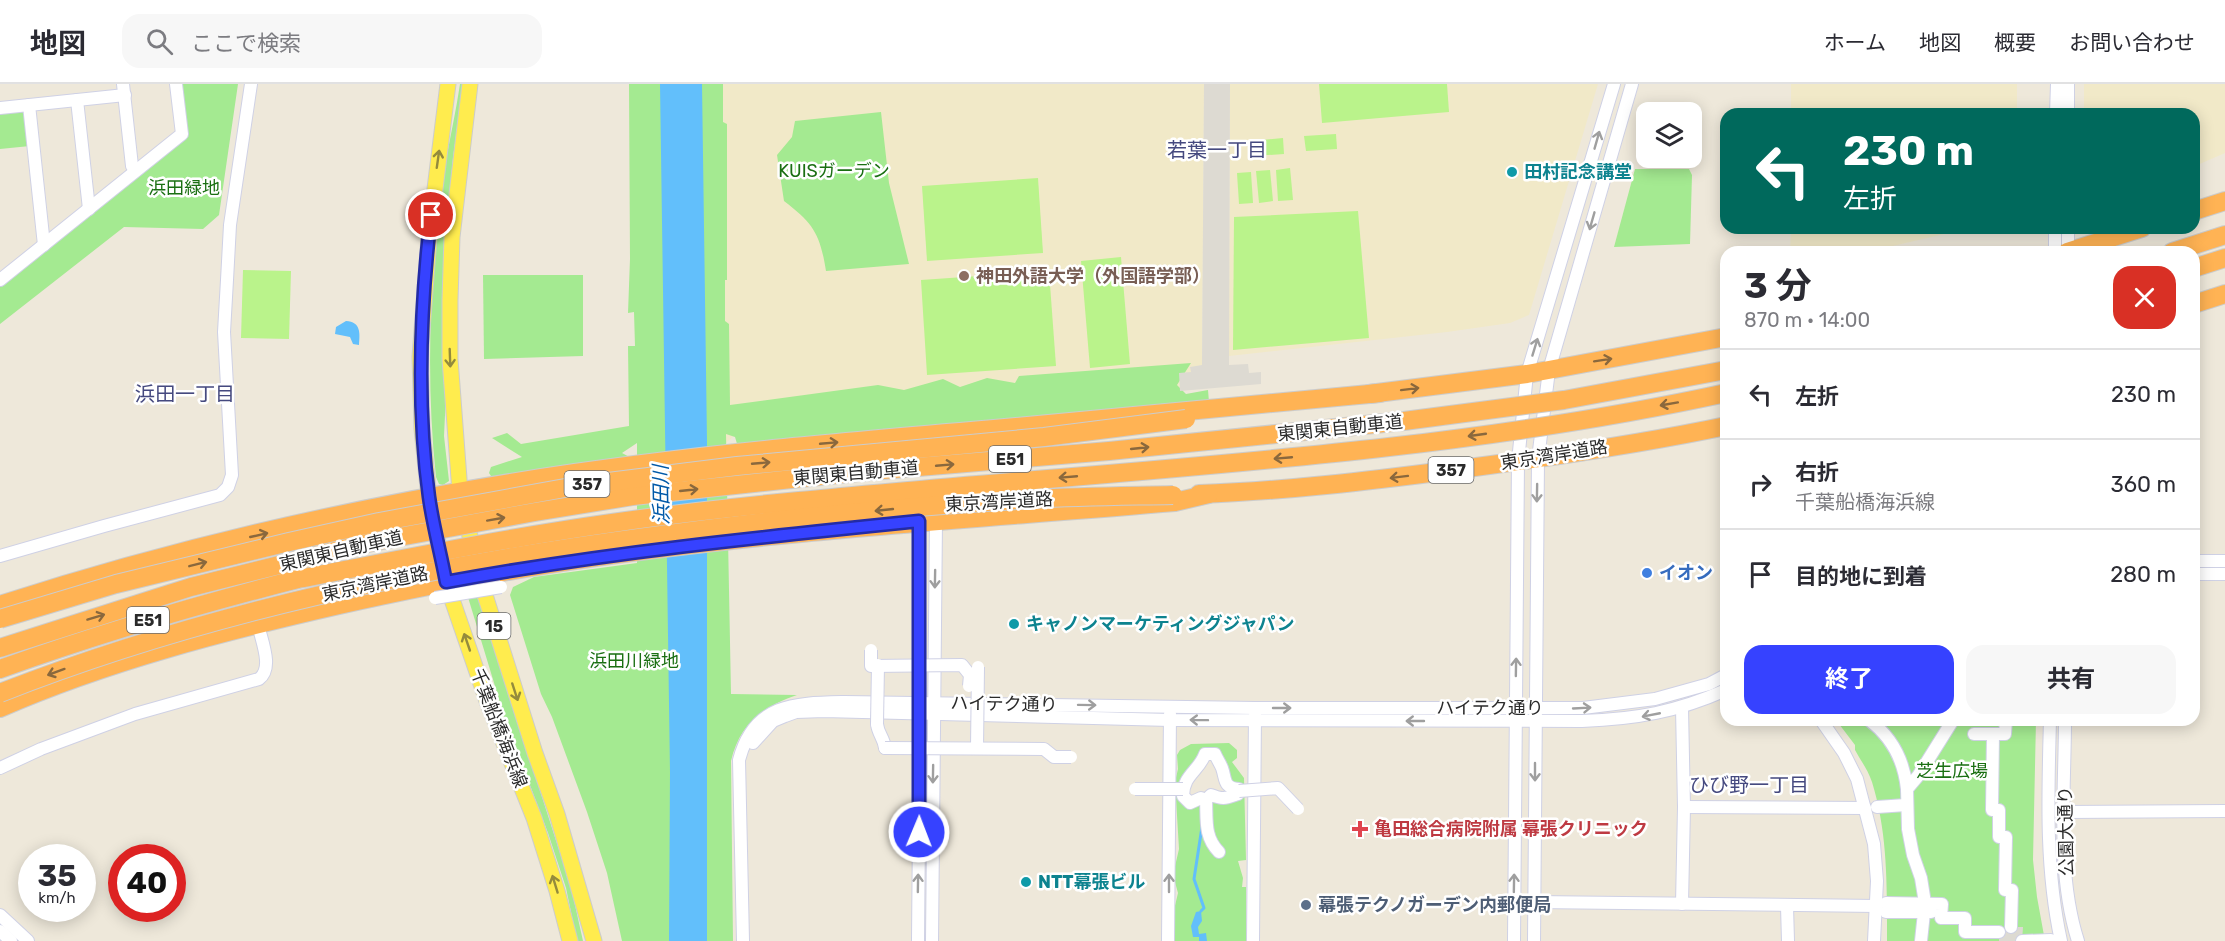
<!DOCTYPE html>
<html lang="ja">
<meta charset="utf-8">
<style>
body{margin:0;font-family:Rubik,"Noto Sans JP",sans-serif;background:#f7f7f7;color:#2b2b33;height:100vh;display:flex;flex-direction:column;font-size:22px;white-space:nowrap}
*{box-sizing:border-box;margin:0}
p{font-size:20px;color:#7c7c81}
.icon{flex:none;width:33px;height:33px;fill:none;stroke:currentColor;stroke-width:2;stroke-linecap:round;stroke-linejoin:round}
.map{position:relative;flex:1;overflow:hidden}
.side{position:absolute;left:1720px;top:162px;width:480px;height:480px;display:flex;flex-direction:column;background:#fff;border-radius:18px;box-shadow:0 3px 15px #0003}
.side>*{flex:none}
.guide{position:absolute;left:1720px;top:24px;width:480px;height:126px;border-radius:18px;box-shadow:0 3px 15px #0003;background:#00695c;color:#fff;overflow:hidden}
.buttons{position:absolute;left:1636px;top:18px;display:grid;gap:12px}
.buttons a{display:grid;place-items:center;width:66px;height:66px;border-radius:12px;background:#fff;box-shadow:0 3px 15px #0003;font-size:30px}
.speed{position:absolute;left:18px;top:760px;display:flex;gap:12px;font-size:30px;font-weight:700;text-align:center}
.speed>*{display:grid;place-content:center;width:78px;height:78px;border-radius:50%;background:#fff;box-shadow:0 3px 15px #0003;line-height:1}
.speed small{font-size:15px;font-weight:400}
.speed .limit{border:9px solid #d22;background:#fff;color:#111}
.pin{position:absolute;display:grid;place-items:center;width:51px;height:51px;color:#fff;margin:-26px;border:3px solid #fff;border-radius:50%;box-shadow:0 2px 6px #0007}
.me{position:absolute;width:66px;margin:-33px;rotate:1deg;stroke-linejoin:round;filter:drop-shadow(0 0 4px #0008)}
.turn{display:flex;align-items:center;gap:21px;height:126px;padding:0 24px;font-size:27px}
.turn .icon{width:78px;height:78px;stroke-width:2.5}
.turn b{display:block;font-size:42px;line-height:51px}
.round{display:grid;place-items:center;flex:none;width:63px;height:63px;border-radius:18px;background:#f7f7f7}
.head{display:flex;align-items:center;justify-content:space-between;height:102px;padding:0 24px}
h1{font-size:36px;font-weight:700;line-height:45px}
.cta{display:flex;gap:12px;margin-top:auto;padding:12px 24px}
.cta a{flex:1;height:69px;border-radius:18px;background:#3642ff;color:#fff;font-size:24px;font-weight:700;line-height:69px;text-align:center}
.cta a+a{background:#f7f7f7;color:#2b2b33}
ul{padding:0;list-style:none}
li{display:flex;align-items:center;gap:18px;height:90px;padding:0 24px;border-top:2px solid #e1e1e2}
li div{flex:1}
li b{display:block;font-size:22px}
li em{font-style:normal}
header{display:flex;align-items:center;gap:36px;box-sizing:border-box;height:84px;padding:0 30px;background:#fff;border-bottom:2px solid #e1e1e2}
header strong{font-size:28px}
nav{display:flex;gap:33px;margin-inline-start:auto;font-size:21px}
.search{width:420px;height:54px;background:#f7f7f7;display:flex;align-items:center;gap:15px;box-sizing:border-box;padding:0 21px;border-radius:18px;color:#7c7c81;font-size:22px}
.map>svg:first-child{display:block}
</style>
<header>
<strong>地図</strong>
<div class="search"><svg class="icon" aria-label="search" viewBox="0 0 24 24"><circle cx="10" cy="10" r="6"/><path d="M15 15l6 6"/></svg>ここで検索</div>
<nav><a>ホーム</a><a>地図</a><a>概要</a><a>お問い合わせ</a></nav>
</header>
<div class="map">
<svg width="2225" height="857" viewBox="0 0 2225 857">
<rect width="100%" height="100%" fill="#eee8da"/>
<g fill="#f1e9c8">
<polygon points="723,0 1204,0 1202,281 1191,288 1180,307 743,344 726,359"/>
<polygon points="1230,0 1598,0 1529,231 1510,239 1447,248 1229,272"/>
<rect x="1791" y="0" width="226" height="30"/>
<polygon points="2084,0 2225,0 2225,69 2195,82 2194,30 2084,30"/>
<polygon points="1791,144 1970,144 1867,168 1790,168"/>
</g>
<g fill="#a4ea91" fill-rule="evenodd">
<polygon points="181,0 238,0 219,131 203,145 124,143 0,240 0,201 187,51"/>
<path d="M460,0H463L453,74L443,185L446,310L444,352L449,397L443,401L439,400L436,393C425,289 430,185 445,81C450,54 456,27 460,0Z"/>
<path d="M629,0H723V38L727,40V196H725V237L729,240L730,321L878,301L904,306L943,295L960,303L987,294L1015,299L1019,292L1191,279L1177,301L1186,310L1208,306L1209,318L738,363L735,353L726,350L731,610L797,611C763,622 739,641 731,677L733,857H622L607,789L587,728L552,633L541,610L510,511L513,503L534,493L637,479V359L622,369L635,376L493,395L489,389L491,383L522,373L492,354L507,349L521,360L629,342L628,262H635L634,228L628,229L630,175Z"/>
<polygon points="24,26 30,62 0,65 0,28"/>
<path d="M881,28L889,99L909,180L826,187C820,150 814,140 784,117L777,71L792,53L795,37Z"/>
<polygon points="1635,85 1689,85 1692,91 1690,160 1614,163"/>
<polygon points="483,191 583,191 583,272 484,275"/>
<polygon points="476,508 571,803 583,857 577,857 566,804 548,749 505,635 467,510"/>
<path d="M1836,636H2036L2033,776L2037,813L2045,857H1887C1887,802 1888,750 1872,698C1868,686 1861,677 1855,666V661Z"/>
<path d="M1229,659L1237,666V674L1232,678L1244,694L1246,776L1238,777L1243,794L1242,803H1246V857H1173V830L1178,809L1173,791L1179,765L1175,698L1178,685L1177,671L1180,666L1191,660ZM1205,670L1223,686L1230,714L1183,712Z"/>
</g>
<g fill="#baf38b">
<polygon points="1319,0 1447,0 1449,28 1322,39"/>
<polygon points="1336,50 1337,65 1306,67 1304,52"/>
<polygon points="1283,54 1284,70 1253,72 1252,57"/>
<polygon points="1290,84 1293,116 1278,117 1276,86"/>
<polygon points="1270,86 1273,117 1259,119 1256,87"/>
<polygon points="1251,88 1253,119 1239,120 1237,89"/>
<polygon points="1038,94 1043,169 927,177 922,102"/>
<polygon points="1358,127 1369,254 1233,266 1234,133"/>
<polygon points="1121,173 1130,280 1090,284 1081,177"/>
<polygon points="243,186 291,187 289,255 241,254"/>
<polygon points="1049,187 1056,282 927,291 921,196"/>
</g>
<g fill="#dddad2">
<polygon points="1204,0 1230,0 1229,281 1248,280 1249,289 1261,288 1261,300 1180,307 1179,289 1191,288 1190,283 1202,281"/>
<polygon points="2009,843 2023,843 2022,857 1999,857 1999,845 2008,845"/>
</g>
<g fill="#62bffb">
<polygon points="660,0 702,0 707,357 707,857 669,857 670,688"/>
<path d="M346,237C361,238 360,249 359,261L353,260L350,253L335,250L336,243Z"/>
<polygon points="1196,828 1201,827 1202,837 1198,843 1199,850 1206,849 1207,857 1199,857 1199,853 1193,853 1191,842"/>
</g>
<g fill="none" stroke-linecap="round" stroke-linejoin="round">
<polyline stroke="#62bffb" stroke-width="3" points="1201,827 1204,824 1194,795 1202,743"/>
<g stroke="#cfd1e5" stroke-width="14">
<g id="minor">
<polyline points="123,0 132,82 135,87"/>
<polyline points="2068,0 2068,30"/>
<polyline points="77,16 89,125"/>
<polyline points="29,21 44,161"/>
<polyline points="0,24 125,11"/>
<polyline points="2056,30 2057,0"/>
<polyline points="2055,168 2055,144"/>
<polyline points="2068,168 2068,144"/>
<polyline points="0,196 182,50 176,0"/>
<polyline points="0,472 104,442 220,411 228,403 232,391 224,248 227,196 230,141 251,0"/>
<polyline points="2194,477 2225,477"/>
<polyline points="2194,490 2225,490"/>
<polyline points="1682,624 1684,723 1682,820"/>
<polyline points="1821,636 1844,669 1857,695 1874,760 1877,797 1874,857"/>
<path d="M1869,636C1892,653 1904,677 1907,705"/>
<polyline points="2006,636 2005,650 1993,650 1992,726 1999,726 1999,753 2006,753 2005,806 2012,806 2011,843"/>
<path d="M2050,636C2048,710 2045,784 2061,857"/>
<path d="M2065,636C2065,707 2056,788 2078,857"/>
<path d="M877,640C878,650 884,654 885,664"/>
<polyline points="1974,650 1993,650"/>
<path d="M753,659L773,637L785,632L796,628L824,627L1170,636L1582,637C1637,635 1676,628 1726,606"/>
<path d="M1205,670H1215C1217,675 1220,679 1222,684C1226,695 1223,704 1239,705L1238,710C1226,714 1224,716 1211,711L1206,716L1201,714L1190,719L1183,712C1183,691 1199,687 1205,670Z"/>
<path d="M0,684L41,665L135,630L259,595C274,584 261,556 258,540"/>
<path d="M1206,716C1207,736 1204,753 1219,768"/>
<polyline points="1684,723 1865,724"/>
<polyline points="1877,723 1906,721"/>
<polyline points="2065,728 2225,727"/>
<polyline points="1534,818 1877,822"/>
<polyline points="1886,819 1942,820 1941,834 1965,834 1965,848 1999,848"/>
<polyline points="1787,822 1788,857"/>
<polyline points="1886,828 1931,828"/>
<polyline points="0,831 28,857"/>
<polyline points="0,847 11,857"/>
<path d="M743,857L739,676C754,619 795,619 844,618L1255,624H1583L1655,615L1709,600L1726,591"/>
<polyline points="918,857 920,629 919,437"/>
<polyline points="932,857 936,436"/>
<polyline points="1168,857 1170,630"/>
<polyline points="1253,857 1255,631"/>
<polyline points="1514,857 1518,377 1527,290 1614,0"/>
<polyline points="1534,857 1538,375 1549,286 1632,0"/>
<polyline points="1921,857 1925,819 1921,794 1913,771 1908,745 1907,705 1918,692 1953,636"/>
<polyline points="2022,857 2051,856"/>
</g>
</g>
<g stroke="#ccc" stroke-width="17">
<g id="major">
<polyline points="448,0 429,153 420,273 422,345 429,414 446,498 487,617 534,734 557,807 570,857"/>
<polyline points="470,0 452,153 450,216 450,275 460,408 479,492 535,669 557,730 594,857"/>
</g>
</g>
<g stroke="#ccc" stroke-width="20">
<g id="highway">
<polyline points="2194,127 2225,117"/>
<polyline points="2067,168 2142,144"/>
<polyline points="2172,168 2225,151"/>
<polyline points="2194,184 2225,174"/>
<polyline points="2194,220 2225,210"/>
<polyline points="1369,310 1527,290 1726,253"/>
<path d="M1199,410C1284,407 1368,397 1453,386C1544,374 1636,361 1726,342"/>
<path d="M0,521C186,461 382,417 575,389C714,369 854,357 994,345C1123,333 1251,321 1380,309"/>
<polyline points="0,564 191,503 295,477"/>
<path d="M0,585C98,550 197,521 298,495"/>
<path d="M0,624C108,577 225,547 339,521C420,503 500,487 582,475C778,446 977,435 1175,418L1209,410"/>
</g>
</g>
<use href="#minor" stroke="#fff" stroke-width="12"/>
<use href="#major" stroke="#ffec4e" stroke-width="15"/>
<use href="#highway" stroke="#ffb354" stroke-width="18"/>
<g stroke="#cfd1e5" stroke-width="14" stroke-linecap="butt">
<g id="minor-bridge">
<polyline points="435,514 501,503"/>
<polyline points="871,566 871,582 962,581 970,591 969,602"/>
<polyline points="877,640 878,581"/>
<polyline points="885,664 1044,665 1054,673 1071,673"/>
<polyline points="977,664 978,583"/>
<polyline points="1135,705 1183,705"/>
<polyline points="1239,707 1278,704 1298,725"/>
</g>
</g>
<g stroke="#ccc" stroke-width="20" stroke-linecap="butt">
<g id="highway-bridge">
<polyline points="295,477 372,458 535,428 633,412 858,388 1109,367 1404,337 1564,316 1726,286"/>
<path d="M298,495C402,475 506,454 612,439C673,430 736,423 799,417C1108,386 1422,375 1726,309"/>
<polyline points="0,535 116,500 289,458 379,438 576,402 737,382 1044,353 1186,335"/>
<path d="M0,609C206,528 427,482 646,453C775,435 905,422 1035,415C1081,412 1127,412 1173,411"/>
</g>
</g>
<use href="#minor-bridge" stroke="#fff" stroke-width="12"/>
<use href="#highway-bridge" stroke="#ffb354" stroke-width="18"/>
</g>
<defs><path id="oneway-shaft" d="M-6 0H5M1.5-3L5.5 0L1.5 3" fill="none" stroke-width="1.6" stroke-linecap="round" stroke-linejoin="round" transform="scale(1.5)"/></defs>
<g stroke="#9f9f9f">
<use href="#oneway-shaft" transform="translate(1597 56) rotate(-74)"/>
<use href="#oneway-shaft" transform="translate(1592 137) rotate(106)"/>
<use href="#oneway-shaft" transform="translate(1535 263) rotate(-73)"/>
<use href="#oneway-shaft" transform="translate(1537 409) rotate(91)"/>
<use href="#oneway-shaft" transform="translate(935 495) rotate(91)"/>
<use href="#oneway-shaft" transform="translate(1516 583) rotate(-89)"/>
<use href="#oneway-shaft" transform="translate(1087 621) rotate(1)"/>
<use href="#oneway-shaft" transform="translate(1282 624)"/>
<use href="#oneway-shaft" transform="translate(1582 624) rotate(-3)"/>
<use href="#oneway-shaft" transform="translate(1651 631) rotate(169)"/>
<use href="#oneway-shaft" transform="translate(1199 636) rotate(-179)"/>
<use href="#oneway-shaft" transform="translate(1415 637) rotate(180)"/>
<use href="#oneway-shaft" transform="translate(1535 688) rotate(90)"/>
<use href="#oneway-shaft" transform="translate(933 690) rotate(91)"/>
<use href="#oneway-shaft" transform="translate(918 799) rotate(-89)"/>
<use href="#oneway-shaft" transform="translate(1169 799) rotate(-90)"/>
<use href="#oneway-shaft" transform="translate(1514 799) rotate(-89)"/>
</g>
<g stroke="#948b3c">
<use href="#oneway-shaft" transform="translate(438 75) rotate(-82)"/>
<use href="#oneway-shaft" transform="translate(450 274) rotate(88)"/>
<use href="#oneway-shaft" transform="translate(467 558) rotate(-109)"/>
<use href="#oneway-shaft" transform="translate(515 608) rotate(72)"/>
<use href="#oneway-shaft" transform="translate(555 800) rotate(-107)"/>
</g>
<g stroke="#8a683d">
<use href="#oneway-shaft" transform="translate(1603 276) rotate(-9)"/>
<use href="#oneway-shaft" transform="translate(1410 305) rotate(-7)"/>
<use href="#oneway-shaft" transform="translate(1669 320) rotate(170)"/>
<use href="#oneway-shaft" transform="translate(1477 351) rotate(172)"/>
<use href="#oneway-shaft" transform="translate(829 359) rotate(-5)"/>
<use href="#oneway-shaft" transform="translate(1140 364) rotate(-6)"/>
<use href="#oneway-shaft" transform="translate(1283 374) rotate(175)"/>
<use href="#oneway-shaft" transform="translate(761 379) rotate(-5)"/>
<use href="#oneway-shaft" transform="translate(945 381) rotate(-5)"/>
<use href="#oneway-shaft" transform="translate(1068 393) rotate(175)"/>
<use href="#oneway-shaft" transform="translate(1399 393) rotate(173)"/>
<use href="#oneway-shaft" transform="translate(689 406) rotate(-6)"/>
<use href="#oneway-shaft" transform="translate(884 426) rotate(174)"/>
<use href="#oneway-shaft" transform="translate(496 435) rotate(-10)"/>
<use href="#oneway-shaft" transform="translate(259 451) rotate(-13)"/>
<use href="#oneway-shaft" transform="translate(198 480) rotate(-14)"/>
<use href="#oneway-shaft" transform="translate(96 533) rotate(-17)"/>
<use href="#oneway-shaft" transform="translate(56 588) rotate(160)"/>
</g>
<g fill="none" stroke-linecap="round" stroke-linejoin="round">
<g stroke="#232ba6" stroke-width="15">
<path id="route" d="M431,131C420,225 416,319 429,413C433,442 441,470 446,498C603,469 761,453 919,437V748"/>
</g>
<use href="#route" stroke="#3642ff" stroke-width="10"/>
</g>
<g fill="#0f9aa8" stroke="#fff" stroke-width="2">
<circle cx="1512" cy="88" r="6"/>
<circle cx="1014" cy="540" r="6"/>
<circle cx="1026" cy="798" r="6"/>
</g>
<circle fill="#8d6e63" stroke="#fff" stroke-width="2" cx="964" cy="192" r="6"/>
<circle fill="#3f7fe0" stroke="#fff" stroke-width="2" cx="1647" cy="489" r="6"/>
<path fill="#e0444e" stroke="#fff" stroke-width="2" d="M1357 736h6v6h6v6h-6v6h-6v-6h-6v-6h6z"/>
<circle fill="#5c6f8a" stroke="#fff" stroke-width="2" cx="1306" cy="821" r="6"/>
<g text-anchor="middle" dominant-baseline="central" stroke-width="5" stroke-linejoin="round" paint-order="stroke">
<g fill="#fff" stroke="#6a6a6a" stroke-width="1.5">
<rect x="989" y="362" width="42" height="26" rx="4.5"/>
<rect x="1428.5" y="373" width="45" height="26" rx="4.5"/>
<rect x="564.5" y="387" width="45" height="26" rx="4.5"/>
<rect x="127" y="523" width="42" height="26" rx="4.5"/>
<rect x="477.5" y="529" width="33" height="26" rx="4.5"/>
</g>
<g font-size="16" font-weight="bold" fill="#2a2a2a">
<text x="1010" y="375">E51</text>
<text x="1451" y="386">357</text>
<text x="587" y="400">357</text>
<text x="148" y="536">E51</text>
<text x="494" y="542">15</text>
</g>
<g font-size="18" fill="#1a6f12" stroke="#fff">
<text x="834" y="87">KUISガーデン</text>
<text x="184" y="104">浜田緑地</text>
<text x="634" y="577">浜田川緑地</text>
<text x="1952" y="687">芝生広場</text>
</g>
<g font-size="18" font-weight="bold" fill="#0d838f" stroke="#fff" text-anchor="start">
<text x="1524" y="88">田村記念講堂</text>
<text x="1026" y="540">キャノンマーケティングジャパン</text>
<text x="1038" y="798">NTT幕張ビル</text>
</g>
<g font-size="18" font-weight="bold" fill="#785e54" stroke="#fff" text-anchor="start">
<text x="976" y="192">神田外語大学（外国語学部）</text>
</g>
<g font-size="18" fill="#2a2a2a" stroke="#fff">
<text transform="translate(1340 344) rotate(-6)">東関東自動車道</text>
<text transform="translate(1554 371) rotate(-9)">東京湾岸道路</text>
<text transform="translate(856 389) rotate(-5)">東関東自動車道</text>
<text transform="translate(999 418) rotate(-3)">東京湾岸道路</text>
<text transform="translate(341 467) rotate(-13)">東関東自動車道</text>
<text transform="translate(375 500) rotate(-12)">東京湾岸道路</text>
<text transform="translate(1004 620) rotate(1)">ハイテク通り</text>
<text x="1490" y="624">ハイテク通り</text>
<text transform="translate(499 644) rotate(69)">千葉船橋海浜線</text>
<text transform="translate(2066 747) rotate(-91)">公園大通り</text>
</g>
<g font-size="18" font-weight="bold" fill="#366cbe" stroke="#fff" text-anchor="start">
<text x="1659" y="489">イオン</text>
</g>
<g font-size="18" font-weight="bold" fill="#be3a42" stroke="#fff" text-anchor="start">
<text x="1374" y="745">亀田総合病院附属 幕張クリニック</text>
</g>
<g font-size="18" font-weight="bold" fill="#4e5e75" stroke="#fff" text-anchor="start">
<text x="1318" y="821">幕張テクノガーデン内郵便局</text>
</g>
<g font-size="20" fill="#45497f" stroke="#fff">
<text x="1217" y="66">若葉一丁目</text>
<text x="185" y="310">浜田一丁目</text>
<text x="1749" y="701">ひび野一丁目</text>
</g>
<g font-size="20" font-style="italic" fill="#0059a8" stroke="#fff">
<text transform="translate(661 411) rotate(-91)">浜田川</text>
</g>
</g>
</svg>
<div class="buttons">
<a><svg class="icon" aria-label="layers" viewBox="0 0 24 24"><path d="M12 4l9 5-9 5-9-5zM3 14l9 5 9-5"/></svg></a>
</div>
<div class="speed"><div>35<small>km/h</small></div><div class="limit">40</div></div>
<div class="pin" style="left:431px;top:131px;background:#d93025"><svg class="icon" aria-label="arrive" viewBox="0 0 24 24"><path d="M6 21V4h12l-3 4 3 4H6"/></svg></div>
<svg class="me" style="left:919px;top:748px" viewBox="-20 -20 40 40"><circle r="17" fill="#3642ff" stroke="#fff" stroke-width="3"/><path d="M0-11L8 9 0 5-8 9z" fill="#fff"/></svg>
<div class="guide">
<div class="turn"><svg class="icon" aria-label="left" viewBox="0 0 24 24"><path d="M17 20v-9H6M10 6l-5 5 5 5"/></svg><div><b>230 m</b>左折</div></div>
</div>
<section class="side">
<div class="head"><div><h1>3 分</h1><p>870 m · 14:00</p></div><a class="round" style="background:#d93025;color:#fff"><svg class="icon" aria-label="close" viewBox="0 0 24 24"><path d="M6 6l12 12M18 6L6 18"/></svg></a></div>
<ul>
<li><svg class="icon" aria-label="left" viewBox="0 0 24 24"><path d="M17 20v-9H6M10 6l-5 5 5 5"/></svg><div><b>左折</b></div><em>230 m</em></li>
<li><svg class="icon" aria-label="right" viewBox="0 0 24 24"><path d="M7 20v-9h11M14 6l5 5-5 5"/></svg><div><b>右折</b><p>千葉船橋海浜線</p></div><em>360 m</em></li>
<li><svg class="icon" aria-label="arrive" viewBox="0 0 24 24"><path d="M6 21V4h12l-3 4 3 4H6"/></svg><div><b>目的地に到着</b></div><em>280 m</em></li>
</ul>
<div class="cta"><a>終了</a><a>共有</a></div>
</section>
</div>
